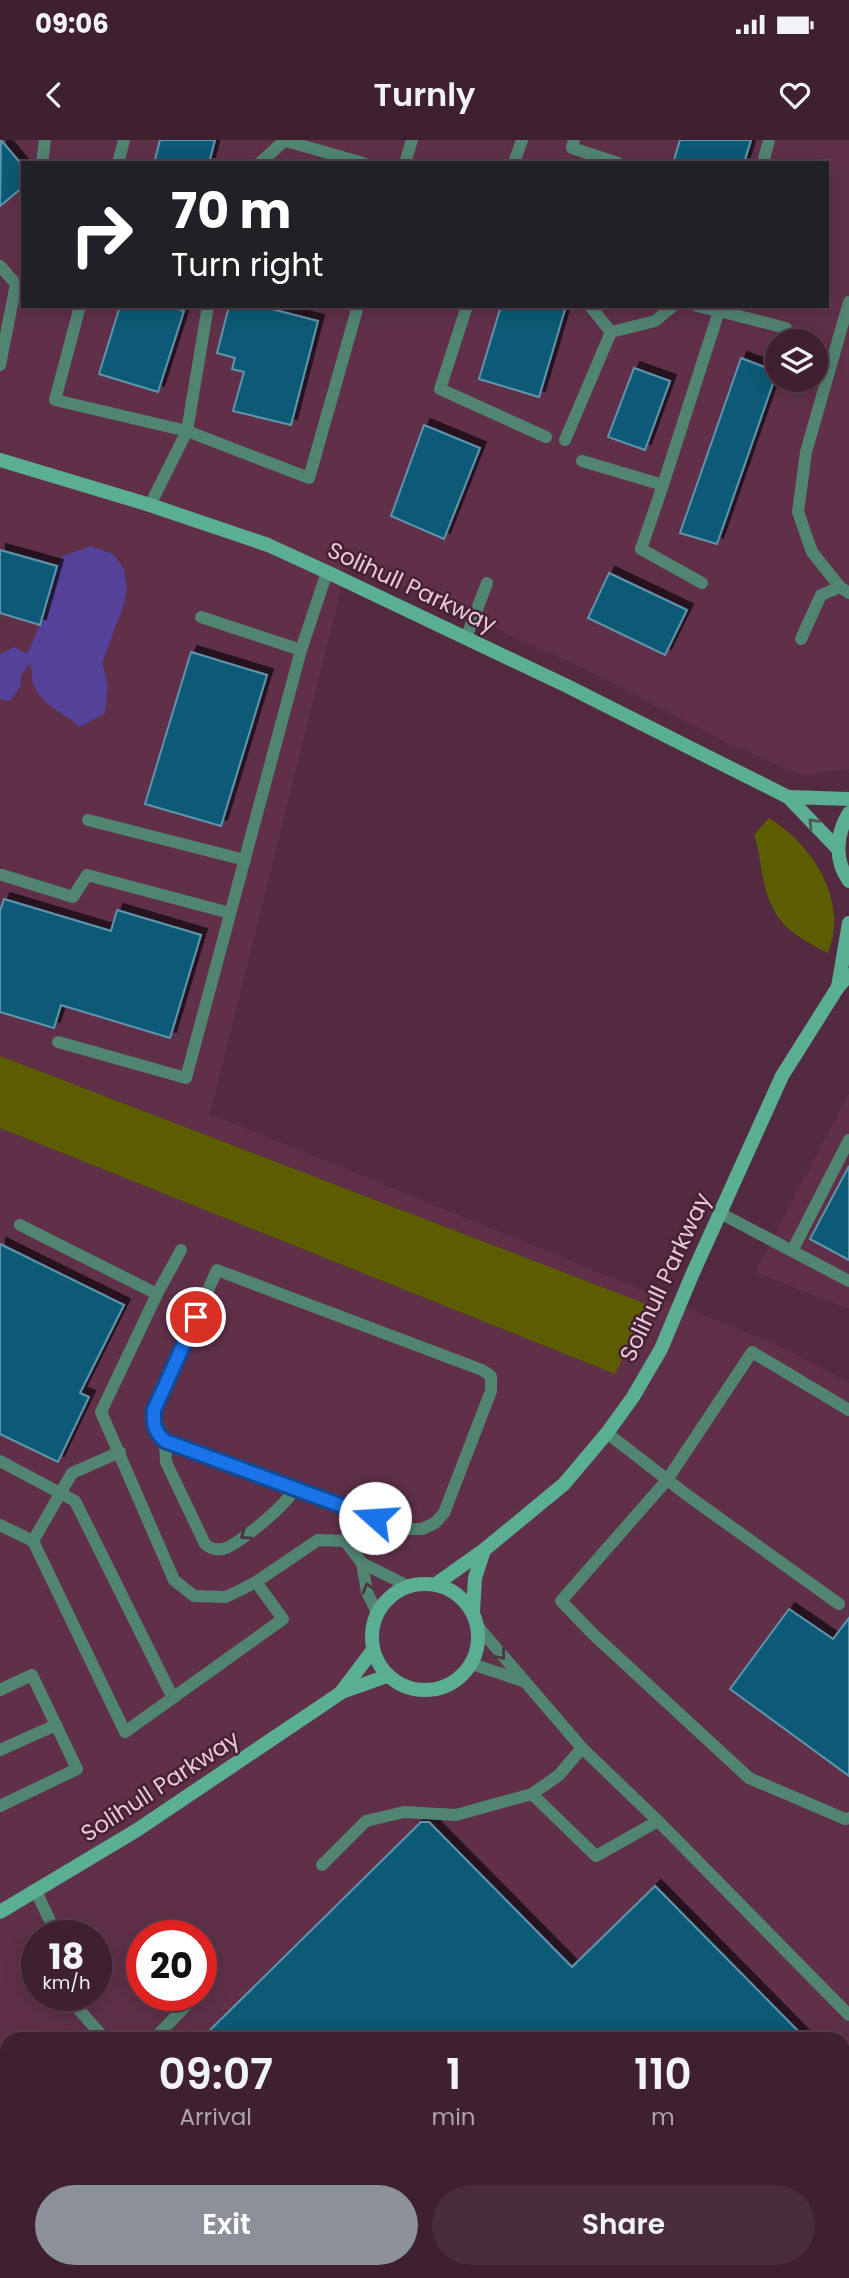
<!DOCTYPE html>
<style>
body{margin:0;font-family:Poppins,sans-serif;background:#492d3b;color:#f1f3f6;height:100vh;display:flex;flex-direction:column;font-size:26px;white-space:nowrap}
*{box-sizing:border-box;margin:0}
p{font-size:23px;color:#ada3aa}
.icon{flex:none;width:38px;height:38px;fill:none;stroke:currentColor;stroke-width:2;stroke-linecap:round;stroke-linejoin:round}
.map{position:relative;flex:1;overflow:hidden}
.details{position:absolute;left:0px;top:1892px;width:850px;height:247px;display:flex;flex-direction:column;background:#3e202f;border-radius:21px 21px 0 0;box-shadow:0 4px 18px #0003,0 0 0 2px #573e4b}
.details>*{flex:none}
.hud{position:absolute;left:21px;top:21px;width:808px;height:147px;border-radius:0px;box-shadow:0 4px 18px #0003,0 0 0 2px #573e4b;background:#202124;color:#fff;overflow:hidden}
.fabs{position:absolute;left:765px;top:189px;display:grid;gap:14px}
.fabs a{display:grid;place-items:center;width:63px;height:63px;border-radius:50%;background:#3e202f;box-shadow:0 4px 18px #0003,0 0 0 2px #573e4b;font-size:35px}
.speed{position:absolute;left:21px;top:1780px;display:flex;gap:14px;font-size:35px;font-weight:700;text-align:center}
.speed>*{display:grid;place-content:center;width:91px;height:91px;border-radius:50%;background:#3e202f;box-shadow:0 4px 18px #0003,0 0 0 2px #573e4b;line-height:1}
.speed small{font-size:18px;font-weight:400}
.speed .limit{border:10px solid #d22;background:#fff;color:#111}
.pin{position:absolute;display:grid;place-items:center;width:60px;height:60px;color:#fff;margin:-30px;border:4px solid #fff;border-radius:50%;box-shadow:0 2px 7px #0007}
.me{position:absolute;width:77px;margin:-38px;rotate:289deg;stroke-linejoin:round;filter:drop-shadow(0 0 5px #0008)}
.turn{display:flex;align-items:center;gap:24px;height:147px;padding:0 35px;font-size:32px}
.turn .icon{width:91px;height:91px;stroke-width:2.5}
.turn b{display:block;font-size:49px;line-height:60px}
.eta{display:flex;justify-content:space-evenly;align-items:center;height:119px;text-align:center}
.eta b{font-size:42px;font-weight:600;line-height:49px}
.primary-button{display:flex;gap:14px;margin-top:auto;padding:14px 35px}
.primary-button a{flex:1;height:80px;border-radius:42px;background:#8c9099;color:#fff;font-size:28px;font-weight:600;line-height:80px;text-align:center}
.primary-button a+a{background:#492d3b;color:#f1f3f6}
.status{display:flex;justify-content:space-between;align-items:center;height:49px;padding:0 35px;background:#3e202f;direction:ltr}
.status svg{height:19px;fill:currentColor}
header{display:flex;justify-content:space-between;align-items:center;height:91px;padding:0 35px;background:#3e202f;font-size:32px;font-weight:600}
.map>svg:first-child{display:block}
</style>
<div class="status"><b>09:06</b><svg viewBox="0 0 49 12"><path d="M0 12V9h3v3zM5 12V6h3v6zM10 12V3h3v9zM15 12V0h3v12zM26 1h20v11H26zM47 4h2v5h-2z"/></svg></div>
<header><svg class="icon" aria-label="back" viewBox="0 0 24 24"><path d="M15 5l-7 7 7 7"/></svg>Turnly<svg class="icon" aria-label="heart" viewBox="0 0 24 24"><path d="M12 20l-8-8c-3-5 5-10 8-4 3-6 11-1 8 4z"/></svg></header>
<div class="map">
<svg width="849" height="2138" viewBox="0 0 849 2138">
<defs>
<filter id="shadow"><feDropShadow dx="6" dy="-6" stdDeviation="0" flood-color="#0009"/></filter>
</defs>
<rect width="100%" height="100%" fill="#532a3f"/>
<g fill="#603049" fill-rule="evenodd">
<path d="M0,0H849V629L801,635L726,602L583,528L346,421L334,479L210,974L779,1206L849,1243V2138H0ZM23,23H828V166H23ZM777,201H816V240H777ZM37,1796H96V1855H37ZM142,1796H201V1855H142ZM7,1899H844V2132H7Z"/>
<polygon points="849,953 849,1169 755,1132"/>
</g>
<g fill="#5c5c00">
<path d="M769,678C813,705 849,761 828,813C791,795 771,781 763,738C760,723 759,709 754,695Z"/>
<polygon points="0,916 649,1165 615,1234 0,988"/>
</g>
<path fill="#544299" d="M91,406L113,414L124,429L127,449L124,464L102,523L108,545L105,573L80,587C66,575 41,564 34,546C31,540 33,532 30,524L22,533L20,547L10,561L0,559V514L15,507L27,514L40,485L45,478L57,426L63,416Z"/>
<g fill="#0d5a76" stroke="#5f94ad" stroke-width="2" filter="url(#shadow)">
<polygon points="1,0 23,26 23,47 0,66"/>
<polygon points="160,0 215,0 209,23 154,23"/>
<polygon points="680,0 751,0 744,23 673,23"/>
<polygon points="120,166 168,166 184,171 158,252 99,234"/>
<polygon points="229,166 260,166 318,181 291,285 233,271 244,232 232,229 235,218 217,213"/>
<polygon points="501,166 566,166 539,257 479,239"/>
<polygon points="741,218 777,232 717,404 680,393"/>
<polygon points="634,228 670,241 645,310 608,297"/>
<polygon points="424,285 480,308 444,399 391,376"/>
<polygon points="0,410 57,426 40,485 0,473"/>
<polygon points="609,433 687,470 665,515 588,478"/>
<polygon points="191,512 267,535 221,686 145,664"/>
<polygon points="4,759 111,791 117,770 201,795 170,898 61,865 54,888 0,872 0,771"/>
<polygon points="849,1026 849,1120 810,1099"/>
<polygon points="0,1104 124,1165 80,1253 89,1257 58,1322 0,1294"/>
<polygon points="789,1469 833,1499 849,1478 849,1636 730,1549"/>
<polygon points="421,1682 429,1682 572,1827 655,1746 806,1899 201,1899"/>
</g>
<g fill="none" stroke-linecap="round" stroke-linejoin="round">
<g stroke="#528472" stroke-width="12">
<polyline points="574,0 572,8 618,23"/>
<polyline points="286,1 363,23"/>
<polyline points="42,23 45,0"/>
<polyline points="118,23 124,0"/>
<polyline points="260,23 285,0"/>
<polyline points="405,23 412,0"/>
<polyline points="514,23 522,0"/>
<polyline points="763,23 769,0"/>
<polyline points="0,126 16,144 0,225"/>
<polyline points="849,162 806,312 798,372 812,412 840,447 849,453"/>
<polyline points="80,166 55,260 187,291 309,338 358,166"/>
<polyline points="467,166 440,249 546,297"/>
<polyline points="697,166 719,171 720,166"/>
<polyline points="611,192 655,181 673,166"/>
<polyline points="565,300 611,192 590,166"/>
<polyline points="582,321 663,345 719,171 786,188"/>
<polyline points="663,345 641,409 702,443"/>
<polyline points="150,365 187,291 208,166"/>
<polyline points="201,477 301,510"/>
<polyline points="466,498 487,443"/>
<polyline points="801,499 821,455 840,447"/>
<polyline points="88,680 245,720"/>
<polyline points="2,735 73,757 87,735 230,773"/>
<polyline points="58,902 186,938 301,510 327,432"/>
<polyline points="720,1073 849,1141"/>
<polyline points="20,1085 157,1154"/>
<polyline points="181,1110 157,1154 101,1272 174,1440 194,1456 226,1457 256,1442 318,1400 345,1401 362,1423 367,1452 377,1473"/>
<polyline points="792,1111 849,1000"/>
<path d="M217,1130L482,1230L491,1236V1251L444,1373L435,1383L422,1389H408L356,1372L165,1301C154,1291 153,1284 154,1270Z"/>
<polyline points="849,1270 752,1212 667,1340 561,1461 594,1495 749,1638 845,1679 849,1678"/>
<polyline points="607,1293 687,1355 839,1464"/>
<path d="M165,1301L166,1322L205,1404C211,1409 218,1411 226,1408C242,1401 287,1365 294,1349"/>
<polyline points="0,1321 75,1361 173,1558"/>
<polyline points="0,1385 33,1401 125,1592 283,1479 256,1442"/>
<polyline points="33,1401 72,1333 120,1312"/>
<polyline points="345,1401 356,1372"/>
<polyline points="362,1423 408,1446"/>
<polyline points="479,1488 582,1608 658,1681 849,1875"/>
<polyline points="472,1524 523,1541"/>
<polyline points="0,1550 32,1535 77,1629 0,1666"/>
<polyline points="0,1610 56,1585"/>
<polyline points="532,1654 596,1716 658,1681"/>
<polyline points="322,1725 366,1681 404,1672 456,1675 532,1654 559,1635 582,1608"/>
<polyline points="36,1751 57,1796"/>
<polyline points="66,1855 105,1899"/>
<polyline points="154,1899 196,1855"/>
<polyline points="844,1985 849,1979"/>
<polyline points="278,2132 284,2138"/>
<polyline points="689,2138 695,2132"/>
</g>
<g stroke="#5aae92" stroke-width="14">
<polyline points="0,320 150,365 268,405 327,432 565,545 788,657 838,709"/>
<polyline points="788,657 849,659"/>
<path d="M849,673C836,694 834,720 849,741"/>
<polyline points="838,847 849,783"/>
<circle cx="425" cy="1497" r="53"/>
<polyline points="436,1444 484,1410 564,1344 607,1293 633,1257 661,1209 692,1135 782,936 838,847 849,835"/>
<polyline points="473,1472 475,1438 484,1410"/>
<polyline points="342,1551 373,1510"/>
<polyline points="0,1772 137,1690 342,1552 387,1536"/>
</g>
</g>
<defs><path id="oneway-chevron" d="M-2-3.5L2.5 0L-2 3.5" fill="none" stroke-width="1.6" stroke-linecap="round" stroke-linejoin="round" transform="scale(1.75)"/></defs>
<use stroke="#4f595a" href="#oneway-chevron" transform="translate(813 683) rotate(-134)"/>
<g stroke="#4a3440">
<use href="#oneway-chevron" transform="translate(245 1395) rotate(145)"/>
<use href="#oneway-chevron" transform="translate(368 1448) rotate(-106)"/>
<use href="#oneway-chevron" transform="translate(501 1515) rotate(50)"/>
</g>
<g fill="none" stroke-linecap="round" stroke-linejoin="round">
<g stroke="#114b97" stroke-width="18">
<path id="route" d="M196,1177L154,1270C153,1284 154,1291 165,1301L375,1378"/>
</g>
<use href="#route" stroke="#1a73e8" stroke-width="12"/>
</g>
<g text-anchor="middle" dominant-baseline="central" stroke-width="5" stroke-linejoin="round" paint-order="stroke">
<g font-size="23" fill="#e5cad6" stroke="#482034">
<text transform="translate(412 447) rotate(25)">Solihull Parkway</text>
<text transform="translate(665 1137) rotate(-65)">Solihull Parkway</text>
<text transform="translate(160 1646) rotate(-33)">Solihull Parkway</text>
</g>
</g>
</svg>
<div class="fabs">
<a><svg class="icon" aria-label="layers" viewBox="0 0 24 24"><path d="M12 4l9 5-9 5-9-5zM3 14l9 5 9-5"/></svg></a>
</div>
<div class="speed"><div>18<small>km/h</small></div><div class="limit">20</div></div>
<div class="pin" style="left:196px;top:1177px;background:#d93025"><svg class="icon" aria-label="arrive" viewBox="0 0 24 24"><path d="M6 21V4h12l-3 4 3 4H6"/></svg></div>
<svg class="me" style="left:375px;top:1378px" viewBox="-20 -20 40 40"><circle r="19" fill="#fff"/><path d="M0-13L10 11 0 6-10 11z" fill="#1a73e8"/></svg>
<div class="hud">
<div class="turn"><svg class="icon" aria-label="right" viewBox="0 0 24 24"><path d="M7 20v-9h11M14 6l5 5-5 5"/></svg><div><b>70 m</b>Turn right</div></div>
</div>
<section class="details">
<div class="eta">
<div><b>09:07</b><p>Arrival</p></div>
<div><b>1</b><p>min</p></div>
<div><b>110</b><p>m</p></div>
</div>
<div class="primary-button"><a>Exit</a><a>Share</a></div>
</section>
</div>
